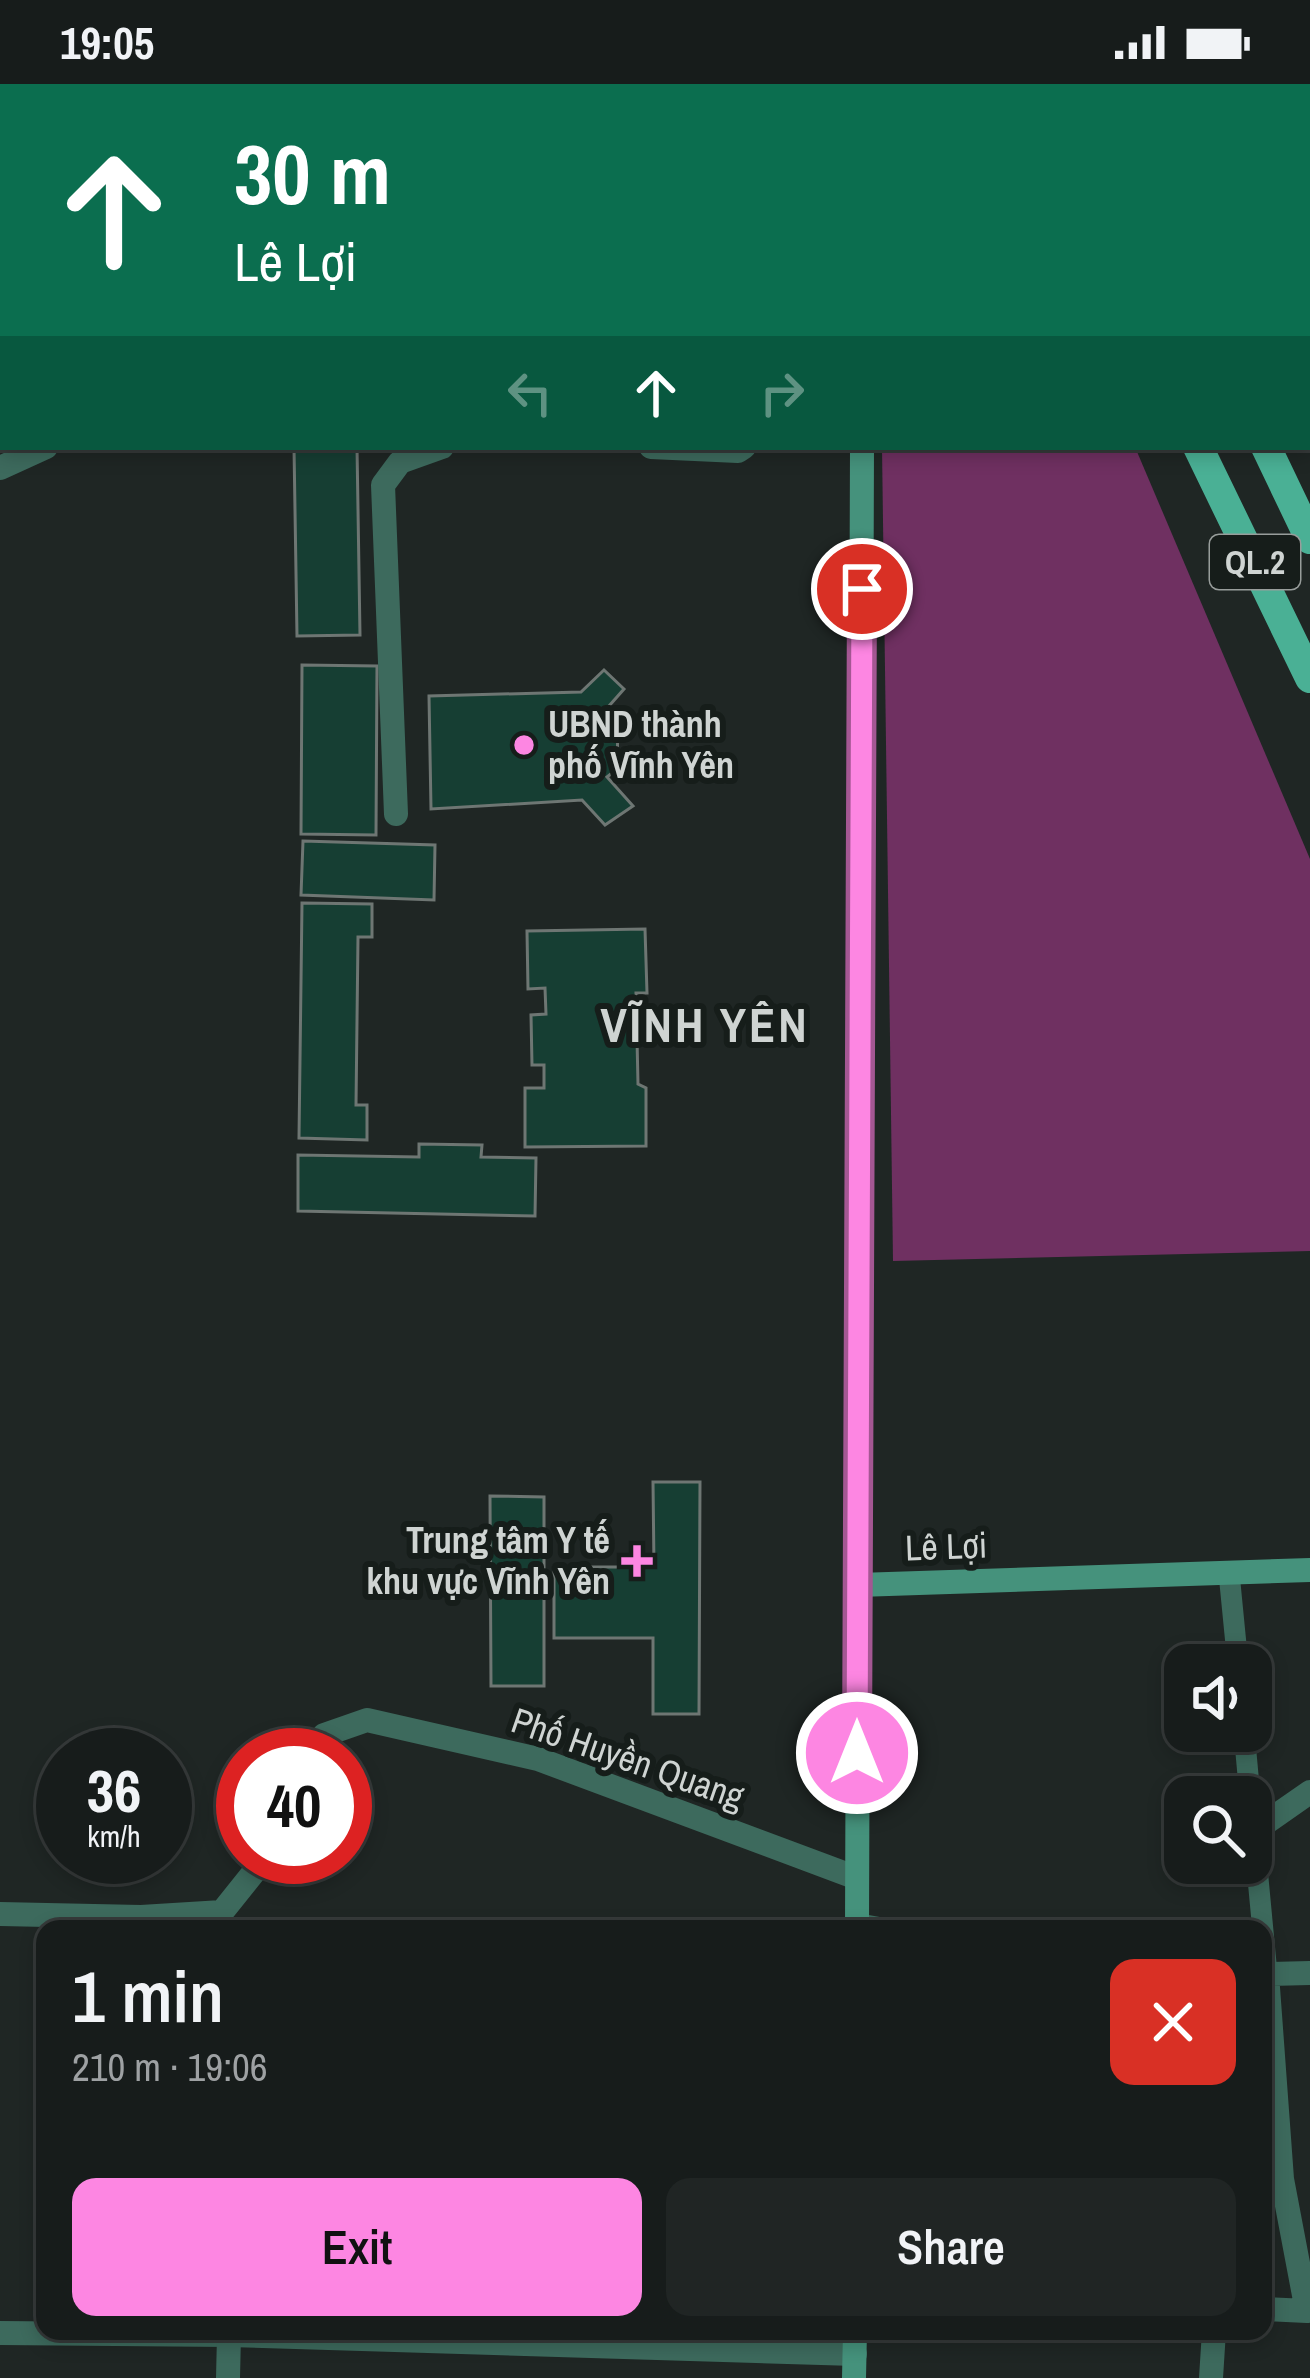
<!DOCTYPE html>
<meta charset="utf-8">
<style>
body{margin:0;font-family:"Archivo Narrow",sans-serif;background:#202524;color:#f1f3f6;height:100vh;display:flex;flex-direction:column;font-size:45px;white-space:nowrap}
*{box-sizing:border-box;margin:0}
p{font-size:39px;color:#9ea1a3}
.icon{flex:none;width:66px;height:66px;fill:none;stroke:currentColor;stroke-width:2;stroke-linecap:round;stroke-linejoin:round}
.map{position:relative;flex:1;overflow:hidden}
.side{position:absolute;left:36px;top:1836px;width:1236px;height:420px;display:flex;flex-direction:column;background:#171c1b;border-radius:24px;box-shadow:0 6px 18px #0003,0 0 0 3px #363a3a}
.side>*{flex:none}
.hud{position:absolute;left:0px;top:0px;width:1311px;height:366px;box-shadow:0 6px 18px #0003,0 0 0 3px #363a3a;background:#0b6e4f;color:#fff;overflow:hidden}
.fabs{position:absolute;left:1164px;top:1560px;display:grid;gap:24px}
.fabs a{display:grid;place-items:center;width:108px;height:108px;border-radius:24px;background:#171c1b;box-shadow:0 6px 18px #0003,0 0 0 3px #363a3a;font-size:60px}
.speed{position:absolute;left:36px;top:1644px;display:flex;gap:24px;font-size:60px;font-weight:700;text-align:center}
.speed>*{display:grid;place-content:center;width:156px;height:156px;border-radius:50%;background:#171c1b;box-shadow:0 6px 18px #0003,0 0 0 3px #363a3a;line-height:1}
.speed small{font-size:30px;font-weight:400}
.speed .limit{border:18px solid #d22;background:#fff;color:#111}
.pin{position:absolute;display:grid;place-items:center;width:102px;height:102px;color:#fff;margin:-51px;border:6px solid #fff;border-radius:50%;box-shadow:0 3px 12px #0007}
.me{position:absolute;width:132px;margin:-66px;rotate:0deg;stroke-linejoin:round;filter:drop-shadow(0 0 9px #0008)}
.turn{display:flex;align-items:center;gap:42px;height:252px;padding:0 36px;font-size:54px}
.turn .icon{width:156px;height:156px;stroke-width:2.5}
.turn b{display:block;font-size:84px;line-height:102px}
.lanes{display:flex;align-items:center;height:114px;padding:0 36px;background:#0003;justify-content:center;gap:60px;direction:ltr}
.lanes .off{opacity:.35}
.round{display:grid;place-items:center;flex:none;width:126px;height:126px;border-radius:24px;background:#202524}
.headline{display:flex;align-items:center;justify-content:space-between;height:204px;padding:0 36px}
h1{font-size:72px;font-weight:600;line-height:90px}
.primary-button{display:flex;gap:24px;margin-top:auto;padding:24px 36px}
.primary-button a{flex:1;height:138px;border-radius:24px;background:#fd86e2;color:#111;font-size:48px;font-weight:600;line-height:138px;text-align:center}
.primary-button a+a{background:#202524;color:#f1f3f6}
.status{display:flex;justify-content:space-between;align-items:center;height:84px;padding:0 60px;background:#171c1b;direction:ltr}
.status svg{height:33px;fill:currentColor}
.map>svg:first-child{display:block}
</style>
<div class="status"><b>19:05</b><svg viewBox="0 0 49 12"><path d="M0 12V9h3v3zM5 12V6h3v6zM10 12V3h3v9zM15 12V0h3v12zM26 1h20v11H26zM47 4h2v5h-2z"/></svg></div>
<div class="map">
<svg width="1310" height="2294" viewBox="0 0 1310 2294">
<rect width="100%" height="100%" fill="#1f2624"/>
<polygon fill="#6f3061" points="882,363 1135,363 1310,775 1310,1167 893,1177"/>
<g fill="#163e33" stroke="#6e7673" stroke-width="3">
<polygon points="294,363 357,363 360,551 297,552"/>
<polygon points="302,581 377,582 376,751 301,750"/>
<polygon points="604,586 624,605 609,622 618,638 617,685 607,693 633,722 605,741 582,716 431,725 429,612 581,608"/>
<polygon points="303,757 435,761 434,816 301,811"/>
<polygon points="302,819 372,820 372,853 358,853 356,1021 367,1021 367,1056 299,1054"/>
<polygon points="645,845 647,909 636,909 638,1000 646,1004 646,1062 525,1063 525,1004 544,1004 544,981 532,981 531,931 546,930 545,904 528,905 527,847"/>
<polygon points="419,1060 482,1061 481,1073 536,1074 535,1132 298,1127 298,1071 419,1073"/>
<polygon points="653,1398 700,1398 699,1630 653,1630 653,1554 554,1554 554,1483 654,1483"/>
<polygon points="490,1412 544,1413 544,1602 491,1602"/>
</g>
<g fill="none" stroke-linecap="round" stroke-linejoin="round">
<g stroke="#3d6a5d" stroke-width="21">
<polyline points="1229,1489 1238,1581"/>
<polyline points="1244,1647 1250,1713"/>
<polyline points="1251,1720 1267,1890"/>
</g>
<g stroke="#3d6a5d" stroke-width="24">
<polyline points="101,0 101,3"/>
<polyline points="751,0 752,3"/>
<polyline points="1163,0 1164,3"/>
<polyline points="1308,312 1310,316"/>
<polyline points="651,363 738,367 744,363"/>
<polyline points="0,384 46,363"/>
<polyline points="396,730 383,401 400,378 442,363"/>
<polyline points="315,1671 324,1651 367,1636 538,1675 857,1794"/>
<polyline points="1254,1747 1310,1708"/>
<polyline points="0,1830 141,1833 222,1828 266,1773"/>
<polyline points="857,1841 879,1845"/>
<polyline points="1263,2225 1307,2227 1282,2095 1267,1890 1310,1889"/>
<polyline points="0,2249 229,2251 855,2270"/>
<polyline points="228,2294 229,2251"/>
<polyline points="1211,2294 1214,2247"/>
</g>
<g stroke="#45927c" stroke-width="24">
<polyline points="864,3 864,0"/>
<polyline points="895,3 899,0"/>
<polyline points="858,1501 1310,1486"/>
<polyline points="857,1845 862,363"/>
<polyline points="854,2294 855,2247"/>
</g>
<g stroke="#4ab095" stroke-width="30">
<polyline points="1021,0 1022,3"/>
<polyline points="1091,0 1092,3"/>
<polyline points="1198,363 1310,594"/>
<polyline points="1266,363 1310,455"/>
</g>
</g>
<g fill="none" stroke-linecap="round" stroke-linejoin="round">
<g stroke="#a45793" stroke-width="30">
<polyline id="route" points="857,1669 862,505"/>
</g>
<use href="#route" stroke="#fd86e2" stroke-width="21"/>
</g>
<g fill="#fd86e2" stroke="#161d1a" stroke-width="4.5">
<circle cx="524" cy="661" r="12"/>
<path d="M631 1459h12v12h12v12h-12v12h-12v-12h-12v-12h12z"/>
</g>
<g text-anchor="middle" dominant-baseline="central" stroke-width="12" stroke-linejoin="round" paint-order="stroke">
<rect fill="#161d1a" stroke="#989d9b" stroke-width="3" x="1210" y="451" width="90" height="54" rx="9"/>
<g font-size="33" font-weight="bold" fill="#cfd4d2">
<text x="1255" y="478">QL.2</text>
</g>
<g font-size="36" font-weight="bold" fill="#cfd4d2" stroke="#161d1a" text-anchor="start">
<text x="548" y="640">UBND thành<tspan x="548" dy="41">phố Vĩnh Yên</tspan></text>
<text x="610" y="1456" text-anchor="end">Trung tâm Y tế<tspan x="610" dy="41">khu vực Vĩnh Yên</tspan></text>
</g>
<g font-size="36" fill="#cfd4d2" stroke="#161d1a">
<text transform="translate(946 1462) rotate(-2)">Lê Lợi</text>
<text transform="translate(628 1674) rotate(19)">Phố Huyền Quang</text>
</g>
<g font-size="48" font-weight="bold" letter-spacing="3" fill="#cfd4d2" stroke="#161d1a">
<text x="705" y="940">VĨNH YÊN</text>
</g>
</g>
</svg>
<div class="fabs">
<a><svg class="icon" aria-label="sound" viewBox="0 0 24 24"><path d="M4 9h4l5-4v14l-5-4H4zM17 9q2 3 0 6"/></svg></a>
<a><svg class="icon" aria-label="search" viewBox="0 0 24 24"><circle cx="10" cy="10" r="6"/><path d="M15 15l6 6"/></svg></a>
</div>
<div class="speed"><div>36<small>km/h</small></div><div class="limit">40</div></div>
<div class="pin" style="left:862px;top:505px;background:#d93025"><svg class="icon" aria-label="arrive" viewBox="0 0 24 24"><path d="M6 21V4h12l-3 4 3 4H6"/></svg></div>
<svg class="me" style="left:857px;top:1669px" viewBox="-20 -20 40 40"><circle r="17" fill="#fd86e2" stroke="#fff" stroke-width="3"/><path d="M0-11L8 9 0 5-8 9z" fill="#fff"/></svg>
<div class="hud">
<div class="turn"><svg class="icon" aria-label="ahead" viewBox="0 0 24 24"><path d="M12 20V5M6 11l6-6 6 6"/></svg><div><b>30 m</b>Lê Lợi</div></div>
<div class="lanes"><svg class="icon off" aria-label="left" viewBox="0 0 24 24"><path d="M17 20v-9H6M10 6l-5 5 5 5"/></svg><svg class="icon" aria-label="ahead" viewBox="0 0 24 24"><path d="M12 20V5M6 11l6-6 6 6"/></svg><svg class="icon off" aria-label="right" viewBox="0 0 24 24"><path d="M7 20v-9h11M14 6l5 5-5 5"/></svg></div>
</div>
<section class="side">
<div class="headline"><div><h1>1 min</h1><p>210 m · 19:06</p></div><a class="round" style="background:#d93025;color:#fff"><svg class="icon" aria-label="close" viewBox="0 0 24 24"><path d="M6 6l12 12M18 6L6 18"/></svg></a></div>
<div class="primary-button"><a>Exit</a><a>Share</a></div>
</section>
</div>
